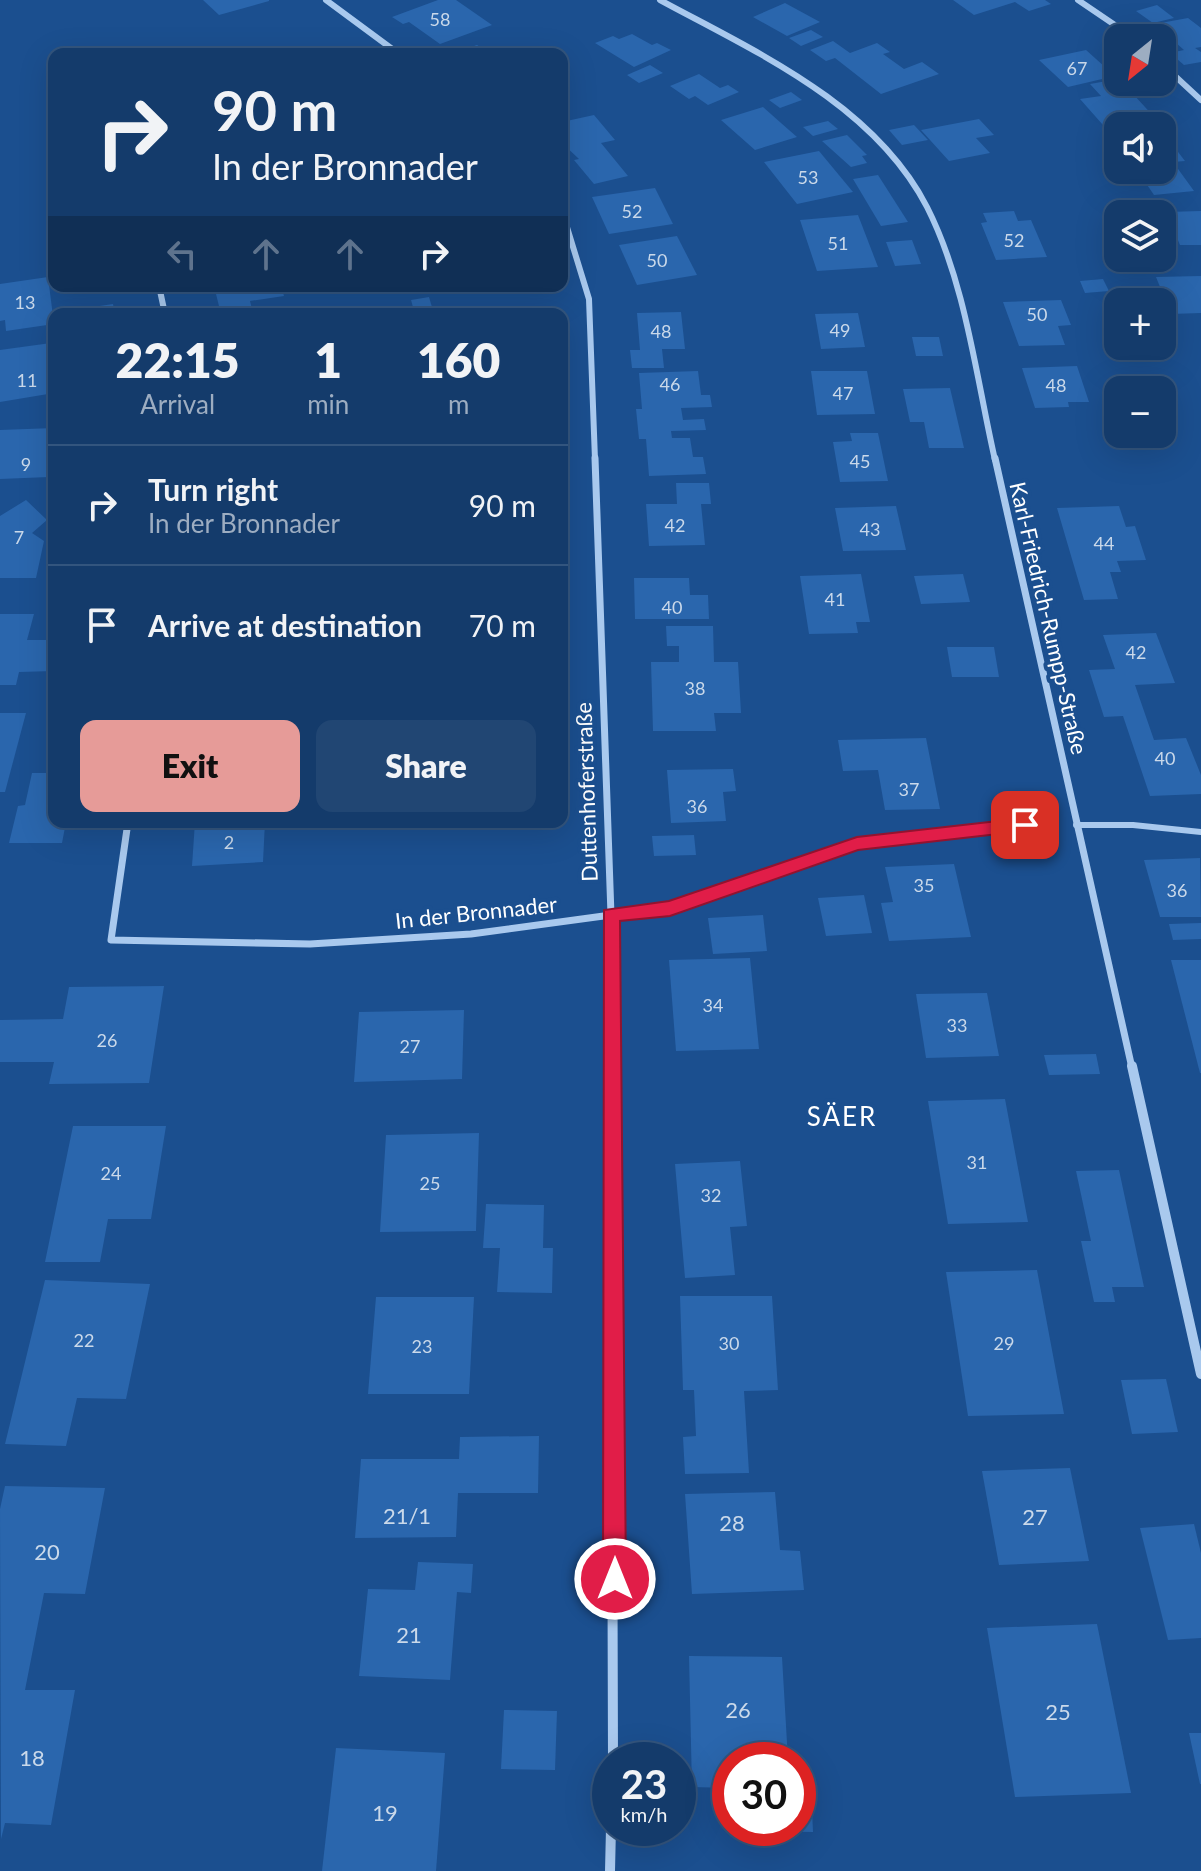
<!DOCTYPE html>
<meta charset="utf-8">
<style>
body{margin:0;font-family:Lato,sans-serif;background:#214673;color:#f1f3f6;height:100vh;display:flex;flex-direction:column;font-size:30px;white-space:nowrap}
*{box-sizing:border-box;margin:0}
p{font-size:26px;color:#9dadc1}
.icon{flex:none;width:44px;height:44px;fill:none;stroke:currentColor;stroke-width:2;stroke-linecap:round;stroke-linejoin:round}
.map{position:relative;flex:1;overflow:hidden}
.drawer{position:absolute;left:48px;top:308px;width:520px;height:520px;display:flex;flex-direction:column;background:#143b6b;border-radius:16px;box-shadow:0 8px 32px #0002,0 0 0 2px #33557e}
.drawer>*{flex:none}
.banner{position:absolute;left:48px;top:48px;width:520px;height:244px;border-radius:16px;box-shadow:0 8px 32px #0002,0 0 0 2px #33557e;background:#143b6b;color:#f1f3f6;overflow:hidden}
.needle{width:52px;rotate:210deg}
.tools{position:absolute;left:1104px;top:24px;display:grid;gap:16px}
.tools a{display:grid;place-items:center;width:72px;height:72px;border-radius:16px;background:#143b6b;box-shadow:0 8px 32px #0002,0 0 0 2px #33557e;font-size:40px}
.speed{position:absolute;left:592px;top:1742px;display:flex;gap:16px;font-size:40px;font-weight:700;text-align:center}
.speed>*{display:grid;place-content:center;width:104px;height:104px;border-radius:50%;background:#143b6b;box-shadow:0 8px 32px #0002,0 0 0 2px #33557e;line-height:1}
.speed small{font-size:20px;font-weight:400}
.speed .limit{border:12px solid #d22;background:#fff;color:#111}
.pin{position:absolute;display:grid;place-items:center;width:68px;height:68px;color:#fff;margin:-34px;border-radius:16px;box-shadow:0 4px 12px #0006}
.me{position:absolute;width:88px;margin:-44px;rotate:0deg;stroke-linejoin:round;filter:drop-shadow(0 0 6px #0008)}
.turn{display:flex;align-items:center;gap:28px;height:168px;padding:0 32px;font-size:36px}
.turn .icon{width:104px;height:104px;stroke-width:2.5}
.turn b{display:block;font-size:56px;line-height:68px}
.lanes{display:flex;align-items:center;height:76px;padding:0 32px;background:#0003;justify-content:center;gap:40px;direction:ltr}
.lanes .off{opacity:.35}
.eta{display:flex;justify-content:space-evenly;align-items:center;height:136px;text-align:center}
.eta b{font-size:48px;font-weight:800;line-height:56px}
.action{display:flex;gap:16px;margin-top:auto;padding:16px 32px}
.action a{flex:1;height:92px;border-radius:16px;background:#e69b98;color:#111;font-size:32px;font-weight:800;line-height:92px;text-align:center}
.action a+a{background:#214673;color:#f1f3f6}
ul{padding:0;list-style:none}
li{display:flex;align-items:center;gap:24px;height:120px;padding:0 32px;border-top:2px solid #33557e}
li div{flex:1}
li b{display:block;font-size:30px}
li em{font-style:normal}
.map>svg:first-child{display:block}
</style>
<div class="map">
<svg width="1201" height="1871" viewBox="0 0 1201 1871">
<rect width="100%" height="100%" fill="#1b4f8f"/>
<g fill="#2a66ad">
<polygon points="203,0 269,0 269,1 219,15"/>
<polygon points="438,0 456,0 492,25 440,44 409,22 403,24 392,17"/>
<polygon points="953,0 1045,0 1051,4 1029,11 1015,2 974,15"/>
<polygon points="785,3 820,22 787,36 753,17"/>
<polygon points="1157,5 1174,18 1153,23 1136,11"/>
<polygon points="1188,18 1201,28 1201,47 1195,48 1201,52 1201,62 1184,65 1170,53 1184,50 1155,24"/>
<polygon points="811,30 823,37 801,46 789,38"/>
<polygon points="632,34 652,45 657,43 671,50 634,67 595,43 613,36 619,39"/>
<polygon points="833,41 850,53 877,43 890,52 883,54 904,69 922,62 939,74 881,94 835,58 826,61 810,50"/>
<polygon points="477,45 490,54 451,54"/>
<polygon points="1086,50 1115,76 1068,87 1039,60"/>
<polygon points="650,65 663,73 639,83 627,75"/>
<polygon points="699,74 720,88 728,85 739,92 708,105 695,96 689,99 670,86"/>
<polygon points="1118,79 1118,82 1122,82 1168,132 1162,133 1162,126 1118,126 1118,142 1080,99 1101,96 1090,84"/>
<polygon points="791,92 802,100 780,108 769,100"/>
<polygon points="763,107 781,123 797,137 755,150 721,120"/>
<polygon points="594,115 615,140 601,143 628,176 594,184 574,160 579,159 562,143 562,122"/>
<polygon points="979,119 994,135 976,138 990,153 949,161 921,130"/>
<polygon points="828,121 838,129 813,136 803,127"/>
<polygon points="914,125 928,140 902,145 889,130"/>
<polygon points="847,135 867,155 862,156 867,163 851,167 822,141"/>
<polygon points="1175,148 1185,161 1173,162 1194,191 1154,195 1137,170 1162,170 1162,150"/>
<polygon points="819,151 853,192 797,204 764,162"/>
<polygon points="878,175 908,222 881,226 853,179"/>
<polygon points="655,188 673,224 609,234 592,197"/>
<polygon points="1014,211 1018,221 1031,220 1047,257 996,260 981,223 987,222 983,213"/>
<polygon points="1201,211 1201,245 1180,245 1166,212"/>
<polygon points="858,215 878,267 817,271 800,220"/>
<polygon points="677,236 697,275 637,285 619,245"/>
<polygon points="912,240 921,264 895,266 886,242"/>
<polygon points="1201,276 1201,313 1171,314 1156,277"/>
<polygon points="48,277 54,324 6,331 5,320 0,321 0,284"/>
<polygon points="1103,279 1109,291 1085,293 1080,281"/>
<polygon points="214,286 281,286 284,296 250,301 253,313 221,314"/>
<polygon points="429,297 434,314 415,314 411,300"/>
<polygon points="1061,300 1071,325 1058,326 1065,345 1019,346 1003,302"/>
<polygon points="113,304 115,314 80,314 80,309"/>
<polygon points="681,312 685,349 662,349 664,368 632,368 630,350 640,350 637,313"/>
<polygon points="858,313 865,347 821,349 815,314"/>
<polygon points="912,337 939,337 943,356 916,356"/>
<polygon points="51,343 54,393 0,402 0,350"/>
<polygon points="1077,366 1089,402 1068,402 1069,407 1035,408 1022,368"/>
<polygon points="698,371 701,395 710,395 712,407 681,408 683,420 704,419 706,430 671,431 672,438 690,438 693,457 703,457 706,474 649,476 646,439 639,439 636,409 642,409 639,373"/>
<polygon points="811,371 867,371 875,414 817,415"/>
<polygon points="950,388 964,448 929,448 924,422 910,422 903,389"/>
<polygon points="54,428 49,477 0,479 0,430"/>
<polygon points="850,433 878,433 888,481 840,482 833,442 852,441"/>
<polygon points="676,483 709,483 711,504 701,504 705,545 649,546 646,504 677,504"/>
<polygon points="26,500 47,520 32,533 44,541 36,578 0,578 0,516"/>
<polygon points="896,506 906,550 843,551 835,508"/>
<polygon points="1119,506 1126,527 1135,526 1146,560 1117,561 1121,572 1110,572 1118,599 1084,600 1057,508"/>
<polygon points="861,574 870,622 856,622 858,633 809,634 800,576"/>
<polygon points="963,574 970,602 921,604 914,576"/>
<polygon points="634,578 689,578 690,595 708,595 709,619 635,619"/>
<polygon points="0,614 34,614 27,640 54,640 54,671 19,672 16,685 0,685"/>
<polygon points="666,626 713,626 714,662 738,662 741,713 714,713 716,731 653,731 651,662 679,662 679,646 667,646"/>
<polygon points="1156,633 1175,683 1135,685 1154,740 1186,738 1201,775 1201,794 1150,796 1123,716 1104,717 1089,670 1115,669 1103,635"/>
<polygon points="947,647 994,647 999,677 952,677"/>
<polygon points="0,713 26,713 5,792 0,792"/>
<polygon points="926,738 940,809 885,810 878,770 843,771 838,740"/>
<polygon points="733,769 736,791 723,792 726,821 671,823 667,770"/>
<polygon points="32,773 54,773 54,822 66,822 62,843 9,843 18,806 25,805"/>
<polygon points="195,822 265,822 263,862 192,866"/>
<polygon points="694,835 696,855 654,856 652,836"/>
<polygon points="1200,858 1201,917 1160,917 1144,860"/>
<polygon points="954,864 971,937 889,941 881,903 893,902 885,867"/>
<polygon points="864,895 872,933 826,936 818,898"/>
<polygon points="763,915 767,951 713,954 708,918"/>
<polygon points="1201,923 1201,939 1173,940 1169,924"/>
<polygon points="750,958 759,1049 676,1051 669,960"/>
<polygon points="1171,960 1201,960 1201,1073 1200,1073"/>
<polygon points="164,986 149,1083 49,1084 54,1062 0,1062 0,1020 63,1019 69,987"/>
<polygon points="987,993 999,1056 926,1058 916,994"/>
<polygon points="464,1010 462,1079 354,1082 359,1012"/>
<polygon points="1096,1054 1100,1074 1049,1075 1044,1055"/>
<polygon points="1005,1099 1028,1222 948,1224 928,1101"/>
<polygon points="73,1126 166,1126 151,1219 108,1219 100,1262 45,1262"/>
<polygon points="479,1133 476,1231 380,1232 386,1135"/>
<polygon points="740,1161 747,1226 730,1227 735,1275 685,1278 675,1164"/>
<polygon points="1119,1170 1144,1287 1112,1287 1115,1302 1094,1302 1081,1241 1091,1241 1076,1171"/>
<polygon points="486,1204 544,1205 543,1248 553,1248 552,1293 497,1292 500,1248 483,1248"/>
<polygon points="1037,1270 1064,1414 968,1416 946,1272"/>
<polygon points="45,1280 150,1284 126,1399 77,1398 66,1446 5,1444"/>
<polygon points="680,1296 772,1296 778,1390 744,1391 749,1473 685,1474 683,1437 696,1436 694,1390 683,1390"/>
<polygon points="376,1297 474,1297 469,1394 368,1394"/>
<polygon points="1166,1379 1178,1432 1132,1434 1121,1380"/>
<polygon points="539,1436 538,1493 458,1493 456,1537 355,1538 361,1459 459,1459 460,1437"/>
<polygon points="1070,1468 1089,1561 999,1565 982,1471"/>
<polygon points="5,1486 105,1488 85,1594 44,1593 25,1690 75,1690 51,1825 5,1823 1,1839 0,1509"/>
<polygon points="775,1492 780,1550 800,1551 804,1590 692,1594 685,1494"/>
<polygon points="1194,1524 1201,1553 1201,1638 1168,1640 1140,1528"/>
<polygon points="418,1562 473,1564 471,1593 457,1592 450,1680 359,1676 368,1589 415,1590"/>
<polygon points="1097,1624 1131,1793 1015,1797 987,1628"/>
<polygon points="689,1656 782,1657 788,1760 730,1760 730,1788 692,1787"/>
<polygon points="504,1710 557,1711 555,1770 501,1769"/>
<polygon points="1189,1733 1201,1733 1201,1784 1200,1784"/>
<polygon points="336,1748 445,1753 436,1871 322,1871"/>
<polygon points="798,1788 811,1788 813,1832 753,1831 753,1828 798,1828"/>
</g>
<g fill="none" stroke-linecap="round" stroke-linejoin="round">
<g stroke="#a9c9ee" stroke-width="6">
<polyline points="1076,825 1133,825 1201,832"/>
<polyline points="611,915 670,908 857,843 1025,825"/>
</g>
<g stroke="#a9c9ee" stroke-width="6">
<polyline points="326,0 399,54"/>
<path d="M660,0C756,52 874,104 927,207C966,284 976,377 995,460"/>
<polyline points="1078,0 1134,38"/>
<polyline points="1162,64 1201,100"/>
<polyline points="562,211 589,299 595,460"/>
<polyline points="159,286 165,314"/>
</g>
<g stroke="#a9c9ee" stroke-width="7">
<polyline points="595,458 611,915 611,1068"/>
<polyline points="995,458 1132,1068"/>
<polyline points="128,822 111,940 310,944 471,934 611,915"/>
</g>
<g stroke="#a9c9ee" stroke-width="10">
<polyline points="611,1066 613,1760"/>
<polyline points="1132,1066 1201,1374"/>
<polyline points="610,1871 611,1828"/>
</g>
</g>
<polygon fill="#e11d48" stroke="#92132f" stroke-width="2" points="1025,818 1033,825 1025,831 858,850 670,916 620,921 626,1579 623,1587 615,1590 606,1587 603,1579 604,910 669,901 857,837"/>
<g text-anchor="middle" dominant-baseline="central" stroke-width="8" stroke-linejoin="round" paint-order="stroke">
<g font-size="18" fill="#cad9ea">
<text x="440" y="19">58</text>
<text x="1077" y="68">67</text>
<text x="808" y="177">53</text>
<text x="632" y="211">52</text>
<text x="1014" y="240">52</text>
<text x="838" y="243">51</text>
<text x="657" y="260">50</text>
<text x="25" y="302">13</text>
<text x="1037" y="314">50</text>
<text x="840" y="330">49</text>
<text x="661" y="331">48</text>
<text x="27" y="380">11</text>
<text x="670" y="384">46</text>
<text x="1056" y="385">48</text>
<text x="843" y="393">47</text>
<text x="860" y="461">45</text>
<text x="26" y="464">9</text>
<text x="675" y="525">42</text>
<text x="870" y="529">43</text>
<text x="19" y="537">7</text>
<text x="1104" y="543">44</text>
<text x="835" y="599">41</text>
<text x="672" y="607">40</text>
<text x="1136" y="652">42</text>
<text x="695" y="688">38</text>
<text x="1165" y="758">40</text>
<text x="909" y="789">37</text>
<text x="697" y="806">36</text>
<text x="229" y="842">2</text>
<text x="924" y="885">35</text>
<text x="1177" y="890">36</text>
<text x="713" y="1005">34</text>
<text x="957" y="1025">33</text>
<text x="107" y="1040">26</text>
<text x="410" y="1046">27</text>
<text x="977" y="1162">31</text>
<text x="111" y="1173">24</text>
<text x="430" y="1183">25</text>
<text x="711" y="1195">32</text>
<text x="84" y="1340">22</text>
<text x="729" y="1343">30</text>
<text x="1004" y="1343">29</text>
<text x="422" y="1346">23</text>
</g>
<g font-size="22" fill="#fff" stroke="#1b4f8f">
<text transform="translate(1049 618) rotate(77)">Karl-Friedrich-Rumpp-Straße</text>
<text transform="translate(586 792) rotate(-92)">Duttenhoferstraße</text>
<text transform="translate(476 912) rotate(-6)">In der Bronnader</text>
</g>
<g font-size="22" fill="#cad9ea">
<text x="407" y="1515">21/1</text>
<text x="1035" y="1516">27</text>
<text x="732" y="1522">28</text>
<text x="47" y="1551">20</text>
<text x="409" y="1634">21</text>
<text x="738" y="1709">26</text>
<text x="1058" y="1711">25</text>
<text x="32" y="1757">18</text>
<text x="385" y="1812">19</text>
</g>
<g font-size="26" letter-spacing="2" fill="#fff" stroke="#1b4f8f">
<text x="842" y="1116">SÄER</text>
</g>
</g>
</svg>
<div class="tools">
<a><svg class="needle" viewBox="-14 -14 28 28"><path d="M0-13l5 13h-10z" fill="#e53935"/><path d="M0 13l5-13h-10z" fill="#9dadc1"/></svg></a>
<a><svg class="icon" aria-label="sound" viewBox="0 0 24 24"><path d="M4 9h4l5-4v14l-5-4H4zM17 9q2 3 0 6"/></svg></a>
<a><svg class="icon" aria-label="layers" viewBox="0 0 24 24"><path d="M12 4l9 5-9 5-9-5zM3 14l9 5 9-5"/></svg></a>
<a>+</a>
<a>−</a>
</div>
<div class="speed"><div>23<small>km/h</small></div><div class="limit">30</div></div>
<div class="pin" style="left:1025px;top:825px;background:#d93025"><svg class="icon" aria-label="arrive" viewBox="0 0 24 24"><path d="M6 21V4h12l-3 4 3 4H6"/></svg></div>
<svg class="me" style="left:615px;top:1579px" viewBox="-20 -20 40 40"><circle r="17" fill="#e11d48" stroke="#fff" stroke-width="3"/><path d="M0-11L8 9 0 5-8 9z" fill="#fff"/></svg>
<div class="banner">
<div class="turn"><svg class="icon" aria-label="right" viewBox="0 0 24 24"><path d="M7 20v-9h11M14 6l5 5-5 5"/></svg><div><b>90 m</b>In der Bronnader</div></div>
<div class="lanes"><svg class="icon off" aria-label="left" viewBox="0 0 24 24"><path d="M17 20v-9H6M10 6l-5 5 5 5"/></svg><svg class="icon off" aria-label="ahead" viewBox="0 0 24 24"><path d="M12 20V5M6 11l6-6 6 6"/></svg><svg class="icon off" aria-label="ahead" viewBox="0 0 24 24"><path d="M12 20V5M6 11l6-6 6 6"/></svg><svg class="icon" aria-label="right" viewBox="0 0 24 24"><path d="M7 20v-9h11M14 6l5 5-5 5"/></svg></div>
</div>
<section class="drawer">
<div class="eta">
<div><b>22:15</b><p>Arrival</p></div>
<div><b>1</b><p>min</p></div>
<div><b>160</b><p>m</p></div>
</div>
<ul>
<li><svg class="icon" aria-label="right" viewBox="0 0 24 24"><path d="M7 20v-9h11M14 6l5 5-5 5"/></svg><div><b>Turn right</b><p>In der Bronnader</p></div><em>90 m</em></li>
<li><svg class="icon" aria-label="arrive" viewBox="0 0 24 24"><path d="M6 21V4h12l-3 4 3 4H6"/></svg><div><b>Arrive at destination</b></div><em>70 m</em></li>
</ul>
<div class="action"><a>Exit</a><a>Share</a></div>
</section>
</div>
